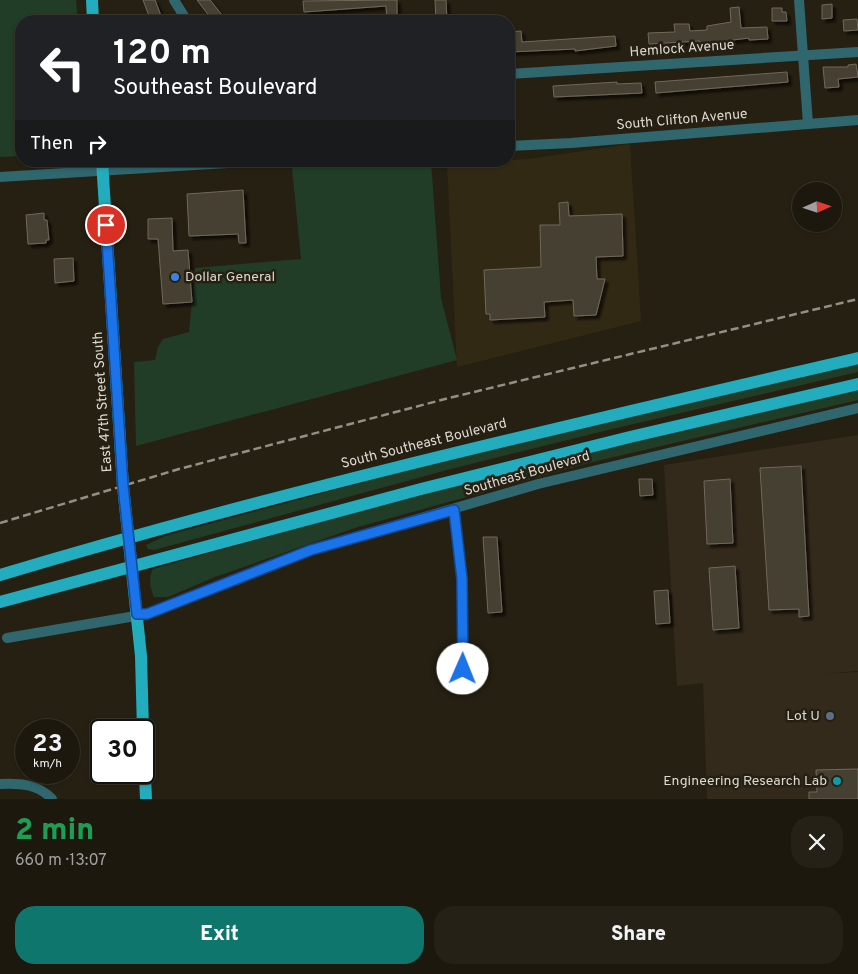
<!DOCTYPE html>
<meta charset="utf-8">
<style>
body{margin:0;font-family:Overpass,sans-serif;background:#252117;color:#f1f3f6;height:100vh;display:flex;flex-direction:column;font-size:19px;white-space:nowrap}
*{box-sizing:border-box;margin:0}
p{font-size:16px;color:#a0a09e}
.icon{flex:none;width:28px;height:28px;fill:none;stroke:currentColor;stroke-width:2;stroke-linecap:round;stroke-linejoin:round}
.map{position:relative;height:799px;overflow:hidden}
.panel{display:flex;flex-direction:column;background:#1c180e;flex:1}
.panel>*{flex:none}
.banner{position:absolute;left:15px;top:15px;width:500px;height:152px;border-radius:20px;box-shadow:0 1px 4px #0004,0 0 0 1px #3a372e;background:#202124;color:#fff;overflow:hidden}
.needle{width:32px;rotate:87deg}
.controls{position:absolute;left:792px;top:182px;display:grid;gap:10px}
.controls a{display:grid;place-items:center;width:50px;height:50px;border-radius:50%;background:#1c180e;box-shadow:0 1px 4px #0004,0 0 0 1px #3a372e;font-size:25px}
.speed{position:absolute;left:15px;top:719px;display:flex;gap:10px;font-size:25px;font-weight:700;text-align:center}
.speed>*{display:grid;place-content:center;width:65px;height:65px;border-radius:50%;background:#1c180e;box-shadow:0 1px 4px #0004,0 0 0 1px #3a372e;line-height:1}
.speed small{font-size:12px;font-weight:400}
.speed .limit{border:2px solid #111;border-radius:8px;background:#fff;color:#111}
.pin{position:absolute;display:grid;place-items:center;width:42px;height:42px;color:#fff;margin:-21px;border:2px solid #fff;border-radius:50%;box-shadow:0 1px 5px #0007}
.me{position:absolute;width:55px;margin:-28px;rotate:1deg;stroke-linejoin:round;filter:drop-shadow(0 0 4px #0008)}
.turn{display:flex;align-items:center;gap:18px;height:105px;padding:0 15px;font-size:22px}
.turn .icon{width:65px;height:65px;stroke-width:2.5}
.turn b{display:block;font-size:35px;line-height:42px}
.then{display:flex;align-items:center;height:48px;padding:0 15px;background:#0003;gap:10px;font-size:19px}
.round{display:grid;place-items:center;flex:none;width:52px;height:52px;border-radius:20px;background:#252117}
.head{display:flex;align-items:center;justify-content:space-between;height:85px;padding:0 15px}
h1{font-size:30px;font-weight:800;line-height:38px;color:#1e9e55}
.cta{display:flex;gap:10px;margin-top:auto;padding:10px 15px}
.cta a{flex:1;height:58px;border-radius:20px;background:#0f766e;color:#fff;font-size:20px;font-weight:800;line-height:58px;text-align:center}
.cta a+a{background:#252117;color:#f1f3f6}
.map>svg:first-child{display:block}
</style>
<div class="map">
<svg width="858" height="799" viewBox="0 0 858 799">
<defs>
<filter id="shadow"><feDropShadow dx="3.5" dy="3.5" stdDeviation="1" flood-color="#0009"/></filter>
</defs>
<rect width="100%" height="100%" fill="#262012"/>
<polygon fill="#322915" points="630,144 641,321 457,367 447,164 529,159"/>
<polygon fill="#342a1b" points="858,435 858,671 820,674 858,672 858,799 707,799 703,683 677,686 664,465"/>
<g fill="#213d27">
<polygon points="0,0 76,0 78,21 21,21 21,156 0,157"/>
<polygon points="431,162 441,298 457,360 136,446 134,362 155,360 158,347 163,339 189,332 195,268 301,259 292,168"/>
<polygon points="858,363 858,372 608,430 447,470 154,550 148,549 146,545 165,536 430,464"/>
<path d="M858,390V400L597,461L358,527L215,577L168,597H154C150,587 148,579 153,569L334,518L557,460Z"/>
</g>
<g fill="#453f30" stroke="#70695a" filter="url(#shadow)">
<polygon points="143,0 155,0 163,21 151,21"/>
<polygon points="197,0 210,0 227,21 213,21"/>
<polygon points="397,0 397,21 387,21 386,6 304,12 303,1"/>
<polygon points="435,0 446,0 447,21 436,21"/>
<polygon points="832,4 832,18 822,19 822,5"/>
<polygon points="739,7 741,28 767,27 768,39 749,40 749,38 700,44 700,41 649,44 648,33 675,32 674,24 689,24 690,31 707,30 707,26 731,22 730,8"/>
<polygon points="772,8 782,8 782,12 786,12 787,21 772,21"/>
<polygon points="857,19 858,30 844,31 843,20"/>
<polygon points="521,31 522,42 615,36 616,46 575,51 575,49 509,52 509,32"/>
<polygon points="856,64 858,77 838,79 839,87 825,88 823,67 848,67 848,65"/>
<polygon points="787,72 788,82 656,93 655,82"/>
<polygon points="617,82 617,84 641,83 642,93 554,97 553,86"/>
<polygon points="243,190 246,243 239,243 238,234 189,236 187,194"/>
<polygon points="568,202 569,216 622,214 623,256 596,257 597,279 605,279 596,315 574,316 573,300 544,302 545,317 490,320 490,314 486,314 484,270 541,267 540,225 560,225 559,203"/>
<polygon points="44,213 44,220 47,220 49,240 46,240 46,243 28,244 26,215"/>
<polygon points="172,218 173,251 188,250 192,302 163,304 158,239 148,239 148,219"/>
<polygon points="73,258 74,281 55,283 54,259"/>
<polygon points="801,466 809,616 799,617 799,609 769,610 760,468"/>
<polygon points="639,479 652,479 653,495 640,496"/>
<polygon points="730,479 733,543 707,544 704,481"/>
<polygon points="483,537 497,537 502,612 488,613"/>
<polygon points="735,566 739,628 713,630 709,568"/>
<polygon points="668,590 670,623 656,624 654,591"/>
<polygon points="858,769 858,799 809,799 809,792 817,792 816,770"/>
</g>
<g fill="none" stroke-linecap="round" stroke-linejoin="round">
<g stroke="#30666e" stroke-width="10">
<polyline points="174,0 187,21"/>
<polyline points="799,0 808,124"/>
<polyline points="509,74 858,52"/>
<polyline points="509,146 571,143 858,120"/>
<polyline points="0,177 261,161"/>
<polyline points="454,510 462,579 463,669"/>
<polyline points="7,638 147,614 311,550 538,484 858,408"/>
<path d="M0,784C20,783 38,784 52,799"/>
</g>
<g stroke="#23acbd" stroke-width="12">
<polyline points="92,0 93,21"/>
<polyline points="102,161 123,486 141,656 143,730"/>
<path d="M0,575C283,490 570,425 858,358"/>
<polyline points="0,602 421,489 630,437 858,384"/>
<polyline points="144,754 146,799"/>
</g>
<polyline stroke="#948f84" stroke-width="2.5" stroke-dasharray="8 4" stroke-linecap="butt" points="0,523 179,469 449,398 858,299"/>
</g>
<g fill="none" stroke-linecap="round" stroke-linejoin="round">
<g stroke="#114b97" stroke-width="12">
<polyline id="route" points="106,225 123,486 137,614 147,614 311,550 454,510 462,579 463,669"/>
</g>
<use href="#route" stroke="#1a73e8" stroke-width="9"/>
</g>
<circle fill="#3f7fe0" stroke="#262012" stroke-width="2" cx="175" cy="277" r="5"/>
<circle fill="#5c6f8a" stroke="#262012" stroke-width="2" cx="830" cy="716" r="5"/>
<circle fill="#0f9aa8" stroke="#262012" stroke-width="2" cx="837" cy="781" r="5"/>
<g text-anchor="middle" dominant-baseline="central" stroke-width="5" stroke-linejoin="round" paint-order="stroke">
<g font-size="14" fill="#ddd9d1" stroke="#262012">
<text transform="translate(682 49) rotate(-4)">Hemlock Avenue</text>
<text transform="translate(682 120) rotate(-5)">South Clifton Avenue</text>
<text transform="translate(103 402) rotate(-94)">East 47th Street South</text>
<text transform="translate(424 444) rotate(-14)">South Southeast Boulevard</text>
<text transform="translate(527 474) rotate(-16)">Southeast Boulevard</text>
</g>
<g font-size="14" fill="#ddd9d1" stroke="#262012" text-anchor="end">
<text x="185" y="277" text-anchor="start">Dollar General</text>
<text x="820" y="716">Lot U</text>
<text x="827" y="781">Engineering Research Lab</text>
</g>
</g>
</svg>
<div class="controls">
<a><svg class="needle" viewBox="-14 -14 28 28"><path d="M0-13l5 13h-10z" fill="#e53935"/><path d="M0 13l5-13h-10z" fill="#a0a09e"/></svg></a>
</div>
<div class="speed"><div>23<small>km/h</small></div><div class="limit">30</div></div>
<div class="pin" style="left:106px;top:225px;background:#d93025"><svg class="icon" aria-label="arrive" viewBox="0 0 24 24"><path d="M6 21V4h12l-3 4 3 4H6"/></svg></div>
<svg class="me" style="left:463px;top:669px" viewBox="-20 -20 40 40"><circle r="19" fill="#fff"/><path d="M0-13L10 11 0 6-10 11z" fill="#1a73e8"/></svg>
<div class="banner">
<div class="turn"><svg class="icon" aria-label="left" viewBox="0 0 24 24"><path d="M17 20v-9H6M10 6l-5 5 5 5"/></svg><div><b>120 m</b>Southeast Boulevard</div></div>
<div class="then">Then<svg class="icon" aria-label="right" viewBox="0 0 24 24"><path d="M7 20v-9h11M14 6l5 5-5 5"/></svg></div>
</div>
</div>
<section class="panel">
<div class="head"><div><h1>2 min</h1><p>660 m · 13:07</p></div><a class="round"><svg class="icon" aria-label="close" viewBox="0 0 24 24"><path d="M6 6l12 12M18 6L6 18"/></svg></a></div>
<div class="cta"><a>Exit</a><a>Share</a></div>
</section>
